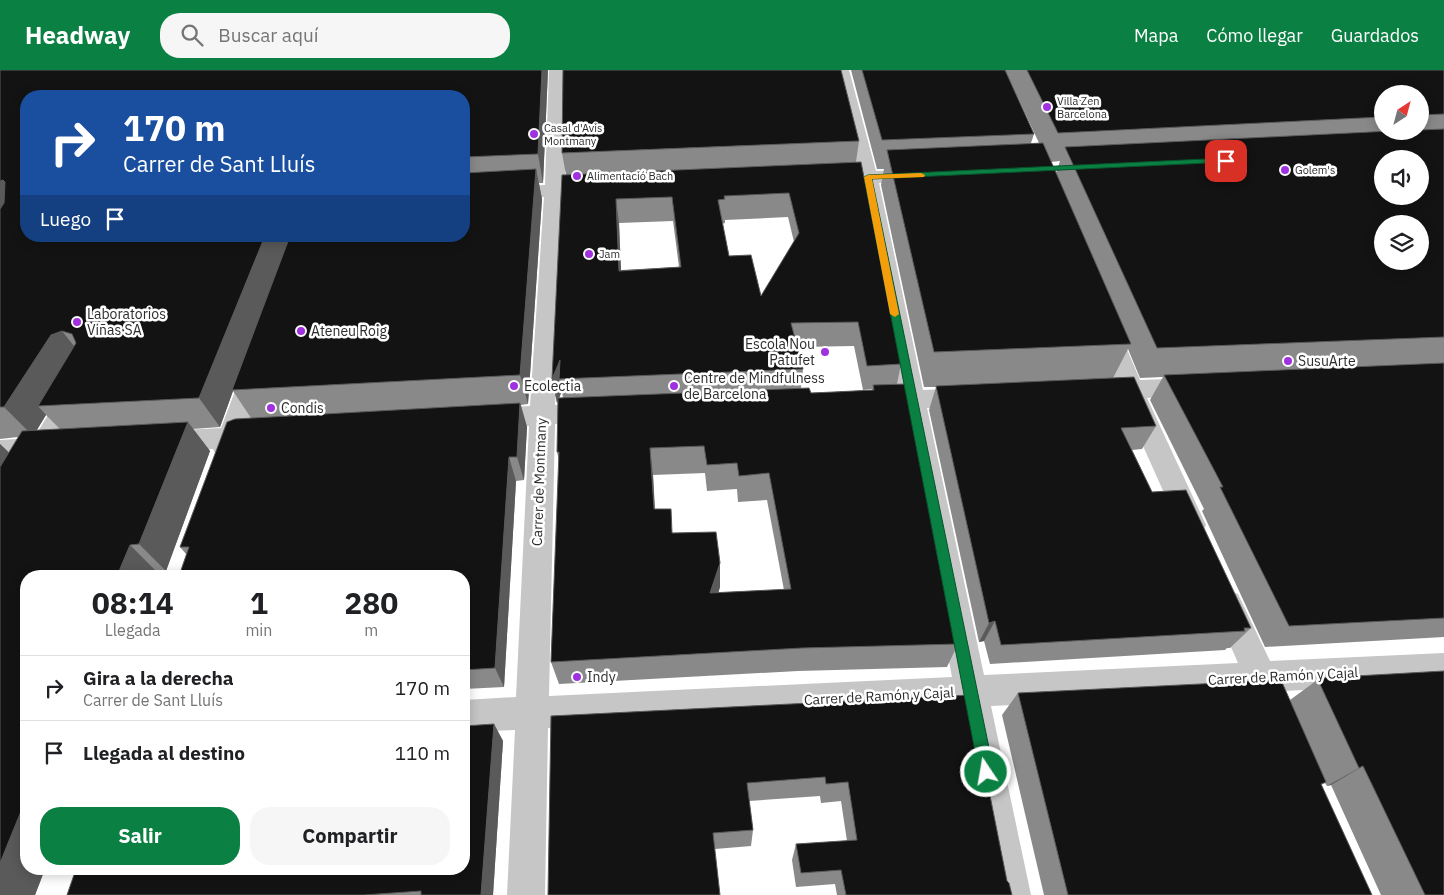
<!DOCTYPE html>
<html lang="es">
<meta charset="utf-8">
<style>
body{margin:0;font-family:"IBM Plex Sans",sans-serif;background:#f6f6f6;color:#202124;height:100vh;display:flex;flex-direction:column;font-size:19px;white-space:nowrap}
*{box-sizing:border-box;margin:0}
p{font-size:16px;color:#757577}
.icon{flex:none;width:28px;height:28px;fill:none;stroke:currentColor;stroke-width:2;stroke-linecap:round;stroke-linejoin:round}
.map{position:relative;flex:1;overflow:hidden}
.drawer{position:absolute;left:20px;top:500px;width:450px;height:305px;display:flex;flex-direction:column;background:#fff;border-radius:20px;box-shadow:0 2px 12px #0003}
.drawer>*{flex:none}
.top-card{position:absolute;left:20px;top:20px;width:450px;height:152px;border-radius:20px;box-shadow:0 2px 12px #0003;background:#1a4fa0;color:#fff;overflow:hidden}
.needle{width:32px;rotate:36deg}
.controls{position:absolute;left:1374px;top:15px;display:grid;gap:10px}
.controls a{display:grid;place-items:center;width:55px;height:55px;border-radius:50%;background:#fff;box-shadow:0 2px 12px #0003;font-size:25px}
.pin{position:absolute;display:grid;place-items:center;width:42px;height:42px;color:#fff;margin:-21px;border-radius:10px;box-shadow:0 2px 8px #0006}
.me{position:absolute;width:55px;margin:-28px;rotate:348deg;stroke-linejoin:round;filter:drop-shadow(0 0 4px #0008)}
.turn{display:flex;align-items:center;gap:18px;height:105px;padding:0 20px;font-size:22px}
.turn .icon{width:65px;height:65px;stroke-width:2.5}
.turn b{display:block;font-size:35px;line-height:42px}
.then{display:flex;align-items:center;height:48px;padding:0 20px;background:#0003;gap:10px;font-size:19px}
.eta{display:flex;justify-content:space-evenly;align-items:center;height:85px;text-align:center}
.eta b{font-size:30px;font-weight:700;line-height:35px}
.primary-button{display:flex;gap:10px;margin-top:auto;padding:10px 20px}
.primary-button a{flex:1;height:58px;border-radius:20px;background:#0b8043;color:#fff;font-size:20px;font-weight:700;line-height:58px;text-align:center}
.primary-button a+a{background:#f6f6f6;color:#202124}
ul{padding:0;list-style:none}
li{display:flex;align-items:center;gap:15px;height:65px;padding:0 20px;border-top:1px solid #e0e0e0}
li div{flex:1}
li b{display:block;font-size:19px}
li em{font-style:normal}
header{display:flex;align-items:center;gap:30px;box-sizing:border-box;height:70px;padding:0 25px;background:#0b8043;color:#fff}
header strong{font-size:24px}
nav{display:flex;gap:28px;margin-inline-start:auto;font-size:18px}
.search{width:350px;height:45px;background:#f6f6f6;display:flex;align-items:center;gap:12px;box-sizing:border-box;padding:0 18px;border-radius:20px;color:#757577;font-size:19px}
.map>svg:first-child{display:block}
</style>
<header>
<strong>Headway</strong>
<div class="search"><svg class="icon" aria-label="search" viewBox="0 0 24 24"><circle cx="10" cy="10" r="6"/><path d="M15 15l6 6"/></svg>Buscar aquí</div>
<nav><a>Mapa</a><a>Cómo llegar</a><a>Guardados</a></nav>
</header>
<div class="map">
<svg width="1444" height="825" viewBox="0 0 1444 825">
<rect width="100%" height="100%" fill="#fff"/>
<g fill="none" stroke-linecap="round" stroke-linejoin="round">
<g fill="#c6c6c6" fill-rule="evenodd">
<polygon points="549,0 565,0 565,114 598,113 605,115 608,119 605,123 564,126 555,335 596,334 605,336 609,343 605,350 596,352 555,354 549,626 952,607 902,340 874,341 865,339 861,332 865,325 874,323 898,322 859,113 826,115 819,113 816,109 819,105 857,102 833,0 849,0 876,101 921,99 928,101 931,105 928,109 879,113 923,320 971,318 980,321 984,327 980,333 971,336 927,338 984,605 1238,593 1212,533 1216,524 1227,520 1238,524 1270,591 1444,583 1444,613 1284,621 1280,634 1268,639 1256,634 1251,623 991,636 1031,825 993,825 958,637 548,658 545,825 507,825 515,660 464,662 464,630 516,627 529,356 486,358 477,355 473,348 477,341 486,338 530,336 544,127 464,131 464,119 545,115"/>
<polygon points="1106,250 1114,252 1118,258 1140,310 1193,308 1202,311 1206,317 1202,323 1193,326 1147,328 1206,455 1202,463 1192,467 1182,463 1122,329 1101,330 1092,327 1088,321 1092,315 1115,311 1094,258 1098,252"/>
<polygon points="255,291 264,294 267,300 249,353 256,351 265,354 269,361 265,368 241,375 235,387 226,390 217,387 213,379 166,381 157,378 153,371 157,364 166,361 221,358 243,300 246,294"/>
<polygon points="74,314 83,317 87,323 59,372 61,377 57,384 50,386 10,457 0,461 0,424 21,389 0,390 0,370 34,368 65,317"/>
</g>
</g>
<g fill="#898989" fill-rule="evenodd">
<path d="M0,0H548L543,113H539L542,129L528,334L521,335L527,357L524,410L516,411L504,617L464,619V506L186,484L180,477L251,348L233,321L220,357L193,359L210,381L166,501L157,502L26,799H45L35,825H0V374L9,383L18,367L0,369ZM464,26V166H26ZM46,345L60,359L37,360Z"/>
<path d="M851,0H1005L1034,64L1031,73H1039L1005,0H1444V567L1265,577L1202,441L1204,439L1150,330L1163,307L1140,308L1128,279L1113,308L1156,356L1142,379L1132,380L1152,422L1251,558L1230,578H1227L1225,580L990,594L984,571L979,572L929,340L936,317H924L881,115L884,99H877ZM1382,24H1420V61H1382ZM1060,91L1056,103L1051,92Z"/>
<path d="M859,71L856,92L901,294L897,314L958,574L947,597L798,601L559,614L551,592L559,390L557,382L558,330L557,333L552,309L566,105L562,83ZM788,147L794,172L761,226L729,186L722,154L725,153V150ZM673,151L679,197L621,200L619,153ZM854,276L863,320L872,319V320L811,323L801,318L803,299L797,277ZM562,321L563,328H559L561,322ZM705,403L707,421L737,419L738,432L767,430L784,520L718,523L720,517V493L673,463L655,439L653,405Z"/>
<polygon points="1320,608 1444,825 1381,825 1331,715 1327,716 1325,713 1321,715 1372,825 1044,825 1002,645 1018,623 1290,630"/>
<polygon points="970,625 1007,811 1012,825 837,825 835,814 796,817 792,790 796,774 847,771 841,731 821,733 820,726 749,731 753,760 751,776 715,779 551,646"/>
<polygon points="494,654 503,671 493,825 67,825"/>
</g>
<g fill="#5a5a5a">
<polygon points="542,0 548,0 543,113 538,84"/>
<polygon points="536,99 542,129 528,334 520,305"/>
<polygon points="3,110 25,140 0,164 0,111"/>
<polygon points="616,129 619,153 622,225 619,201"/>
<polygon points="265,166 291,166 232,320 233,321 220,357 199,328"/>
<polygon points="62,261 86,291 38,336 46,345 33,366 4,337 51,265"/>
<polygon points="560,290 559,309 562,321 557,333 552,309"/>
<polygon points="520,333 527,357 524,410 517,387"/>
<polygon points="188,352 210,381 166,501 139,474"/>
<polygon points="0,374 18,391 0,421"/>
<polygon points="650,378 653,405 656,465 654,439"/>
<polygon points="509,387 516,411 504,617 495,598"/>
<polygon points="130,475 157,502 155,506 117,506"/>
<polygon points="720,493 720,517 711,547 710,523"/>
<polygon points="995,551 984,571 979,572 989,553"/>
<polygon points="494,654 503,671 493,825 481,825"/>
<polygon points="1363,696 1331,715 1327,716 1359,698"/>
<polygon points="26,729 26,799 45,799 35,825 0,825 0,793"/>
</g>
<g fill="#131313" stroke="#5a5a5a" fill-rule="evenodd">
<polygon points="0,0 542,0 538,84 464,87 464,26 26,26 26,166 265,166 199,328 38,336 76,273 72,264 62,261 51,265 4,337 0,337 0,139 4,133 5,112 3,110 0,111"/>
<polygon points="563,0 841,0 859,71 562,83"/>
<polygon points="862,0 1005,0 1034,64 882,70"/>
<polygon points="1027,0 1444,0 1444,44 1420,45 1420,24 1382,24 1382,47 1058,63"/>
<path d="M1444,59V267L1157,278L1065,77L1391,61H1420V60ZM1382,89H1420V126H1382ZM1382,154H1420V191H1382Z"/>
<polygon points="1043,73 1131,274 934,282 887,80"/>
<path d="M861,92L901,294L867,296L858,252L791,253L803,299L559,309L560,290L552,309L562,105ZM789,123L799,163L761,226L751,185L729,186L718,130L725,129L724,126ZM672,127L681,197L619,201L616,129Z"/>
<polygon points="536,99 520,305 232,320 290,166 464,166 464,103"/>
<polygon points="1444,293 1444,548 1289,556 1220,417 1223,417 1164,305"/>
<polygon points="1134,307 1156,356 1121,358 1152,422 1186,420 1251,558 1244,558 1245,561 1001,575 995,551 989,553 936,316"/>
<path d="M907,314L958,574L802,578L551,592L559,382H557L558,328L809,318L811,323L834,322L874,320L873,315ZM704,376L707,395L737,393L739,406L769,403L791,519L710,523L720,493L716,462L672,463L671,439H654L650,378Z"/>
<polygon points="520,333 517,387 509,387 495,598 464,600 464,506 179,506 189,477 180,477 227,352 235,349"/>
<polygon points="188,352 139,474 130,475 117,506 26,506 26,729 0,793 0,397 22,361"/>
<polygon points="1444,601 1444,825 1425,825 1363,696 1359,698 1318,610 1320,609 1320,608"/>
<polygon points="1281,610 1326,712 1321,714 1372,825 1068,825 1018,623"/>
<polygon points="970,625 1007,811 1009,813 1012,825 846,825 841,800 801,803 796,774 857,770 848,712 826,714 825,707 747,713 753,760 713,763 720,825 548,825 551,646"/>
<polygon points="494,654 481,825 421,825 421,821 364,825 67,825 76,799 464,799 464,656"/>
</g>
<polygon fill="#0b8043" stroke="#07532c" points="1226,88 1229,89 1229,92 872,109 994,702 992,707 986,709 981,707 979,702 864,107 868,105"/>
<polygon fill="#f59e0b" points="921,103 925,105 924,107 872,109 899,244 895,247 890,244 864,107 868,105"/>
<g fill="#9f31e0" stroke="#fff" stroke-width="2">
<circle cx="1047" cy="37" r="5"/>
<circle cx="534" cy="64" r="5"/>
<circle cx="1285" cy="100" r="5"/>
<circle cx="577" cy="106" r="5"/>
<circle cx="589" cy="184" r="5"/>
<circle cx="77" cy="252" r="5"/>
<circle cx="301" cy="261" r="5"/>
<circle cx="825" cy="282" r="5"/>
<circle cx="1288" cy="291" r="5"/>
<circle cx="514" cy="316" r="5"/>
<circle cx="674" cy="316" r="5"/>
<circle cx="271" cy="338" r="5"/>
<circle cx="577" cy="607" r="5"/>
</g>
<g text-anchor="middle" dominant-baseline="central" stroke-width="5" stroke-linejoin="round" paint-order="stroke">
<g font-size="11" fill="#2c2c2c" stroke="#fff" text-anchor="start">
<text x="1057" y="31">Villa Zen<tspan x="1057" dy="13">Barcelona</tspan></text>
<text x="544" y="58">Casal d'Avis<tspan x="544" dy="13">Montmany</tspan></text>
<text x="1295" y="100">Golem's</text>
<text x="587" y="106">Alimentació Bach</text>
<text x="599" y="184">Jam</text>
</g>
<g font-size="14" fill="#2c2c2c" stroke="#fff" text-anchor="start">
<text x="87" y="244">Laboratorios<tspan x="87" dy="16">Viñas SA</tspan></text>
<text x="311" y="261">Ateneu Roig</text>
<text x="815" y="274" text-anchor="end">Escola Nou<tspan x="815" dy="16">Patufet</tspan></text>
<text x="1298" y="291">SusuArte</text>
<text x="684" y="308">Centre de Mindfulness<tspan x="684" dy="16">de Barcelona</tspan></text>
<text x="524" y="316">Ecolectia</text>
<text x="281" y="338">Condis</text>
<text x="587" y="607">Indy</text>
</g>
<g font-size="14" fill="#2c2c2c" stroke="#fff">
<text transform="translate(539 412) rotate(-88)">Carrer de Montmany</text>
<text transform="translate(1283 606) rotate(-3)">Carrer de Ramón y Cajal</text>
<text transform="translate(879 626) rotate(-3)">Carrer de Ramón y Cajal</text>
</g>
</g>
</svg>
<div class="controls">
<a><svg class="needle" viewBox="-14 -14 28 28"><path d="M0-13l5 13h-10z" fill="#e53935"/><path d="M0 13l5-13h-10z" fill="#757577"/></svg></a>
<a><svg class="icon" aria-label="sound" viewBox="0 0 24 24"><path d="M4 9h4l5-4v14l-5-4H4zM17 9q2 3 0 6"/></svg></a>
<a><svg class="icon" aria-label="layers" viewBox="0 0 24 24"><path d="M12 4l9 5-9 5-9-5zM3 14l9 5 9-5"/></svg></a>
</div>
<div class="pin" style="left:1226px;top:91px;background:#d93025"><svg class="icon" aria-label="arrive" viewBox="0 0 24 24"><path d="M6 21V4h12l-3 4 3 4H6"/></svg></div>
<svg class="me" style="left:986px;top:702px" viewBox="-20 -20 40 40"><circle r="17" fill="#0b8043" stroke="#fff" stroke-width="3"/><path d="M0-11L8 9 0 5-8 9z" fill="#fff"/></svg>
<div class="top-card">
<div class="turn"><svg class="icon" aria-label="right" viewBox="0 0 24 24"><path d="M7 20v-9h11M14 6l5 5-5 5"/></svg><div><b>170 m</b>Carrer de Sant Lluís</div></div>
<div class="then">Luego<svg class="icon" aria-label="arrive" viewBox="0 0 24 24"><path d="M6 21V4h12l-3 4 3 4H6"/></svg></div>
</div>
<section class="drawer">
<div class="eta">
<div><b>08:14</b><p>Llegada</p></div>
<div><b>1</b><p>min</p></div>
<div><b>280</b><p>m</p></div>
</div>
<ul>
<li><svg class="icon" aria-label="right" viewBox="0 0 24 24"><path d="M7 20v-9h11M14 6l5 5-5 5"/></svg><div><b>Gira a la derecha</b><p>Carrer de Sant Lluís</p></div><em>170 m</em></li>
<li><svg class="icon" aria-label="arrive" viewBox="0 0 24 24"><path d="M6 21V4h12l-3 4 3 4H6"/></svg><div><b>Llegada al destino</b></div><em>110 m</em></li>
</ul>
<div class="primary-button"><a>Salir</a><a>Compartir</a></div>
</section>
</div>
